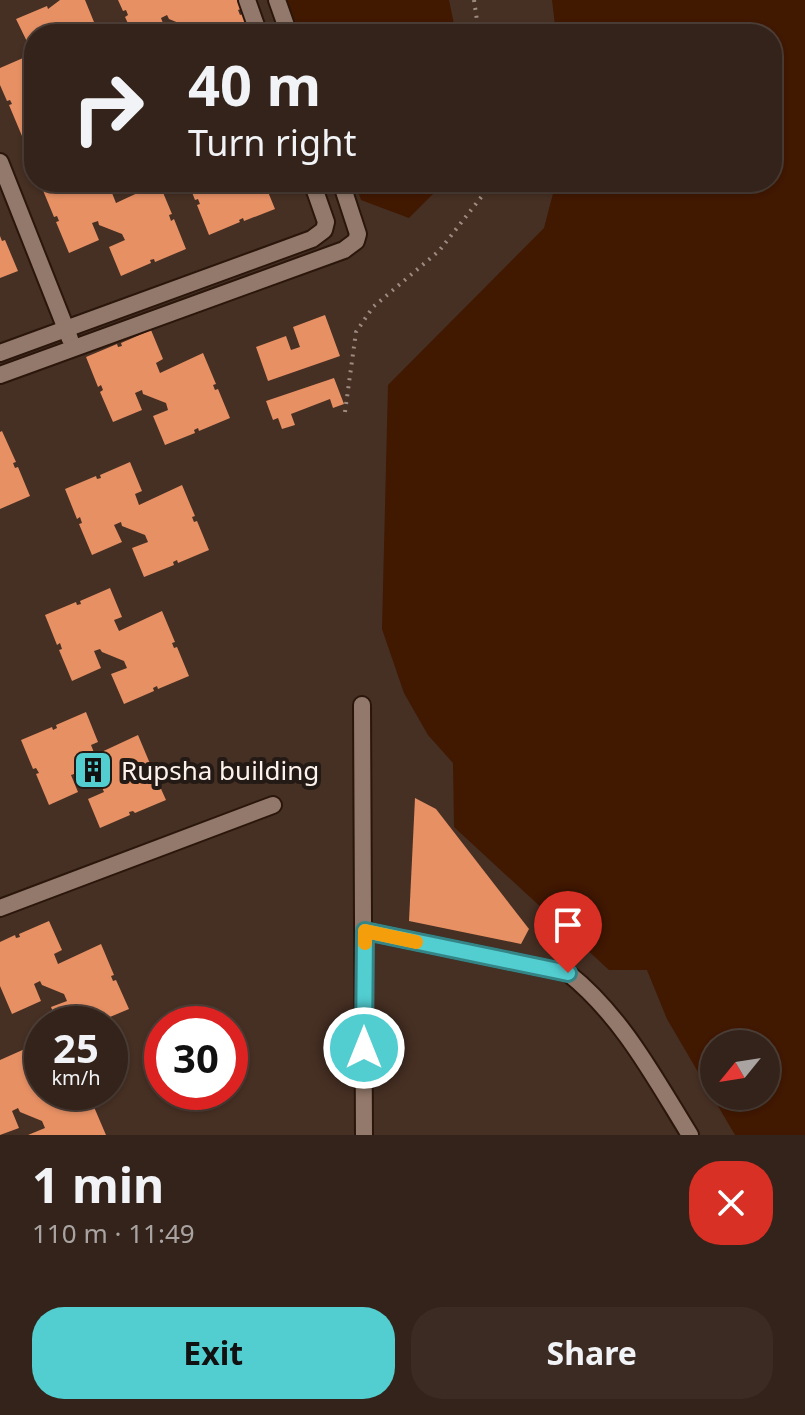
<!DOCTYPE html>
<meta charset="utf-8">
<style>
body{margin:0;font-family:"Noto Sans",sans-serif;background:#3c2b23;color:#f1f3f6;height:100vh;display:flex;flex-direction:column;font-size:30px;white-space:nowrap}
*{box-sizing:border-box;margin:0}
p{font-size:26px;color:#a9a4a2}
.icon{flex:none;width:44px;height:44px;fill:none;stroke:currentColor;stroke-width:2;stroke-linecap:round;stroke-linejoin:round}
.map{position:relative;height:1135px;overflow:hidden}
.drawer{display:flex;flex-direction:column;background:#34231a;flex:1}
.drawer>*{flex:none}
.guide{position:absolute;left:24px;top:24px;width:758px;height:168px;border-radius:32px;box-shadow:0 2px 6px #0004,0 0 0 2px #4e4039;background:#34231a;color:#f1f3f6;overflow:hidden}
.needle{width:52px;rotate:240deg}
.buttons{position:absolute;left:700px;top:1030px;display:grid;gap:16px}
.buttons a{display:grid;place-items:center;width:80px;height:80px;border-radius:50%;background:#34231a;box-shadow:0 2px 6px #0004,0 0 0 2px #4e4039;font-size:40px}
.speed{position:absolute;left:24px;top:1006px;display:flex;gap:16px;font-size:40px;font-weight:700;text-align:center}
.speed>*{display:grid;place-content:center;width:104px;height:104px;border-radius:50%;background:#34231a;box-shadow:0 2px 6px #0004,0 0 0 2px #4e4039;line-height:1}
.speed small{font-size:20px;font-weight:400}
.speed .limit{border:12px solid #d22;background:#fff;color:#111}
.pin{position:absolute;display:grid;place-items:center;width:68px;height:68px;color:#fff;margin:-82px -34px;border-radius:50% 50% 50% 0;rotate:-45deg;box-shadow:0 0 8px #0007}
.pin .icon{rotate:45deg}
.me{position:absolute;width:88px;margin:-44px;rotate:0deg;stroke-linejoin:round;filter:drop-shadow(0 0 6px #0008)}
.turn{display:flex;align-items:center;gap:28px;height:168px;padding:0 32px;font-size:36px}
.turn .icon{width:104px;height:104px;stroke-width:2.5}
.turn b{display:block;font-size:56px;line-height:68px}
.round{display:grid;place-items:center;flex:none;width:84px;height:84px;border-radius:32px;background:#3c2b23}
.headline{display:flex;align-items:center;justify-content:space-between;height:136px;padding:0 32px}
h1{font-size:48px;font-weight:700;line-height:60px}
.primary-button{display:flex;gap:16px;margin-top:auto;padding:16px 32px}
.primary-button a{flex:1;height:92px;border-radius:32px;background:#52cdd0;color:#111;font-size:32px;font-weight:700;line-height:92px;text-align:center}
.primary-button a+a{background:#3c2b23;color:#f1f3f6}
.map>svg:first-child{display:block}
</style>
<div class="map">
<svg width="805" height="1135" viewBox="0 0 805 1135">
<rect width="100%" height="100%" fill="#462f23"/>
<g fill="#411800" fill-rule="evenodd">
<polygon points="285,0 449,0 456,34 298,34"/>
<path d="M552,0H805V1135H735L667,1019L647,970H609L454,827L453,763L428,735L404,693L382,629L388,385L544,228L556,182H772V34H556ZM714,1044H766V1096H714Z"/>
<polygon points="355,182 445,182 409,218 361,200"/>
</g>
<g fill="#e79064">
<polygon points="60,0 85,0 94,22 91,24 93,28 96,26 99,34 34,34 34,56 16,19 47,6 48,9"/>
<polygon points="118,0 237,0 241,9 238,10 240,15 243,14 252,34 193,34 191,28 169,19 167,15 161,18 167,34 133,34 125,17 128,15 126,10 123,11"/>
<polygon points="23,58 26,66 34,63 34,131 22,136 9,105 12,104 10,100 7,101 0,85 0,68"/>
<polygon points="56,182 116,182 119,190 112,193 116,203 159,183 172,214 169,215 171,221 174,219 186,249 155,262 154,259 150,260 151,263 121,276 109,247 125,240 122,234 99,225 98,221 92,223 99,240 69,253 56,222 59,221 57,216 54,217 42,188"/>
<polygon points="188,182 264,182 275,209 244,221 243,218 239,220 240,222 209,235 197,205 200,204 198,199 195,200"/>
<polygon points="0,236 2,241 5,240 18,271 0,278"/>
<polygon points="325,315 340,356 268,381 256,347 286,336 291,350 300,347 293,327"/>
<polygon points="151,330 163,359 156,363 160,373 203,353 216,384 213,385 215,390 218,389 230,418 199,431 198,428 194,430 195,433 165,445 153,416 168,410 166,403 143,394 142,390 135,393 142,410 113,422 100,392 103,390 101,385 98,387 86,357 117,344 118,347 122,346 121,343"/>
<polygon points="334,378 344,404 333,408 330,399 291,414 295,425 282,429 278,418 273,420 266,401"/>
<polygon points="2,431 16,462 13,463 15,468 18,467 30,496 0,509 0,432"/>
<polygon points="130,462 142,491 135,494 139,505 182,485 195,516 192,517 194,522 197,521 209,550 178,563 177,560 173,562 174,565 144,577 132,548 148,542 145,535 122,526 121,522 114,525 122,542 92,555 79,524 82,523 80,517 77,519 65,489 96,476 97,479 101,478 100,475"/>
<polygon points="110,588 122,617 114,620 119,631 162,611 175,642 172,643 174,648 177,647 189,676 158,689 157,686 153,688 154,691 124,704 111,674 127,668 124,661 102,652 100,649 94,651 101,668 72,681 59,650 62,649 60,643 57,645 45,615 76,602 77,605 81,604 80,601"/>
<polygon points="86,712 98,742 91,745 95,755 138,735 151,766 148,767 150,773 153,771 166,800 135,813 133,811 129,812 130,815 100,828 88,799 104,792 101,785 78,777 77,773 71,775 78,792 49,805 36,774 39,773 36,768 33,769 21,740 52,727 53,730 57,728 56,725"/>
<polygon points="415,798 436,809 529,929 521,944 409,921"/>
<polygon points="49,921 62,950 54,954 58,964 101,944 114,975 111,976 113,981 116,980 129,1009 98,1022 96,1019 92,1021 94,1024 58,1024 51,1007 67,1001 64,994 42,985 40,981 34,984 41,1001 12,1014 0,986 0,942 15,935 16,938 20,937 19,934"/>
<polygon points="27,1048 40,1077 32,1080 36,1091 42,1089 42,1092 88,1092 92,1102 89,1103 92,1108 94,1107 106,1135 28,1135 45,1128 42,1121 20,1112 18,1108 12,1111 19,1128 0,1135 0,1060"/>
</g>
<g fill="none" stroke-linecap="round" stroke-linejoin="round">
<g stroke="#2b160c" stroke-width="20">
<g id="street">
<polyline points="247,0 259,34"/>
<polyline points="277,0 289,34"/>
<polyline points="0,162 70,339"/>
<polyline points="0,353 312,239 324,230 326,222 312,182"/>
<polyline points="0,375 344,250 356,241 358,234 341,182"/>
<polyline points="362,705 364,1135"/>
<polyline points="0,908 273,805"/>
<path d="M365,931L568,973C622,1016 654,1077 690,1135"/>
</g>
</g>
<g stroke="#9d8b82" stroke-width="4" stroke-dasharray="2 6" stroke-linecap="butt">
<polyline points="474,0 479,34"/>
<polyline points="345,412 356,332 373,307 439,251 493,182"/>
</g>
<use href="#street" stroke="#93796b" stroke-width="16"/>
</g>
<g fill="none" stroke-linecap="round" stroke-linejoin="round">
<g stroke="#358587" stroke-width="20">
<polyline id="route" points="364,1048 365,931 568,973"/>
</g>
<use href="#route" stroke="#52cdd0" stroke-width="14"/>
<polyline stroke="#f59e0b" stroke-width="14" points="365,943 365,931 416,942"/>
</g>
<defs>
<g id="building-square" transform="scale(2)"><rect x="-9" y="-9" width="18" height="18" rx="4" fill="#52cdd0" stroke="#241a15"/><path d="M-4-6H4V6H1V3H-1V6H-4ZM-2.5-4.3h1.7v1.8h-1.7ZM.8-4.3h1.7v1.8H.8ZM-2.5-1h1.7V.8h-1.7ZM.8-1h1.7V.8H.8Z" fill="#111"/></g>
</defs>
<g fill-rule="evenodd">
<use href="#building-square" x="93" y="770"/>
</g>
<g text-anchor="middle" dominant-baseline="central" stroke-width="8" stroke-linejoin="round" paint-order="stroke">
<g font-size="26" fill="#fef2ec" stroke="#241a15" text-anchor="start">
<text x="121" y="770">Rupsha building</text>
</g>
</g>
</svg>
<div class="buttons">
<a><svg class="needle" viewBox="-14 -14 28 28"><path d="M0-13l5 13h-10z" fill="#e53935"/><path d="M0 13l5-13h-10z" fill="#a9a4a2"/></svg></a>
</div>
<div class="speed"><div>25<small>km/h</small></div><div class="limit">30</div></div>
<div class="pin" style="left:568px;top:973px;background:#d93025"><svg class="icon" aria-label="arrive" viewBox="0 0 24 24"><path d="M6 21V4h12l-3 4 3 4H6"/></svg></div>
<svg class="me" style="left:364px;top:1048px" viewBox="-20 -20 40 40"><circle r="17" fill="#52cdd0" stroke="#fff" stroke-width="3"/><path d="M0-11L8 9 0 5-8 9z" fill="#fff"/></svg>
<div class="guide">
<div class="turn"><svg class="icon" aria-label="right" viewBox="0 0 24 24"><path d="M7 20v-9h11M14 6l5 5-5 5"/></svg><div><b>40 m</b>Turn right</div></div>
</div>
</div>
<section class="drawer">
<div class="headline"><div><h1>1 min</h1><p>110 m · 11:49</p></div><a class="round" style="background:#d93025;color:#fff"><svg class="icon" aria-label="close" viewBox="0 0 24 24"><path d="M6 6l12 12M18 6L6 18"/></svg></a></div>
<div class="primary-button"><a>Exit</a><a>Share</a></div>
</section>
